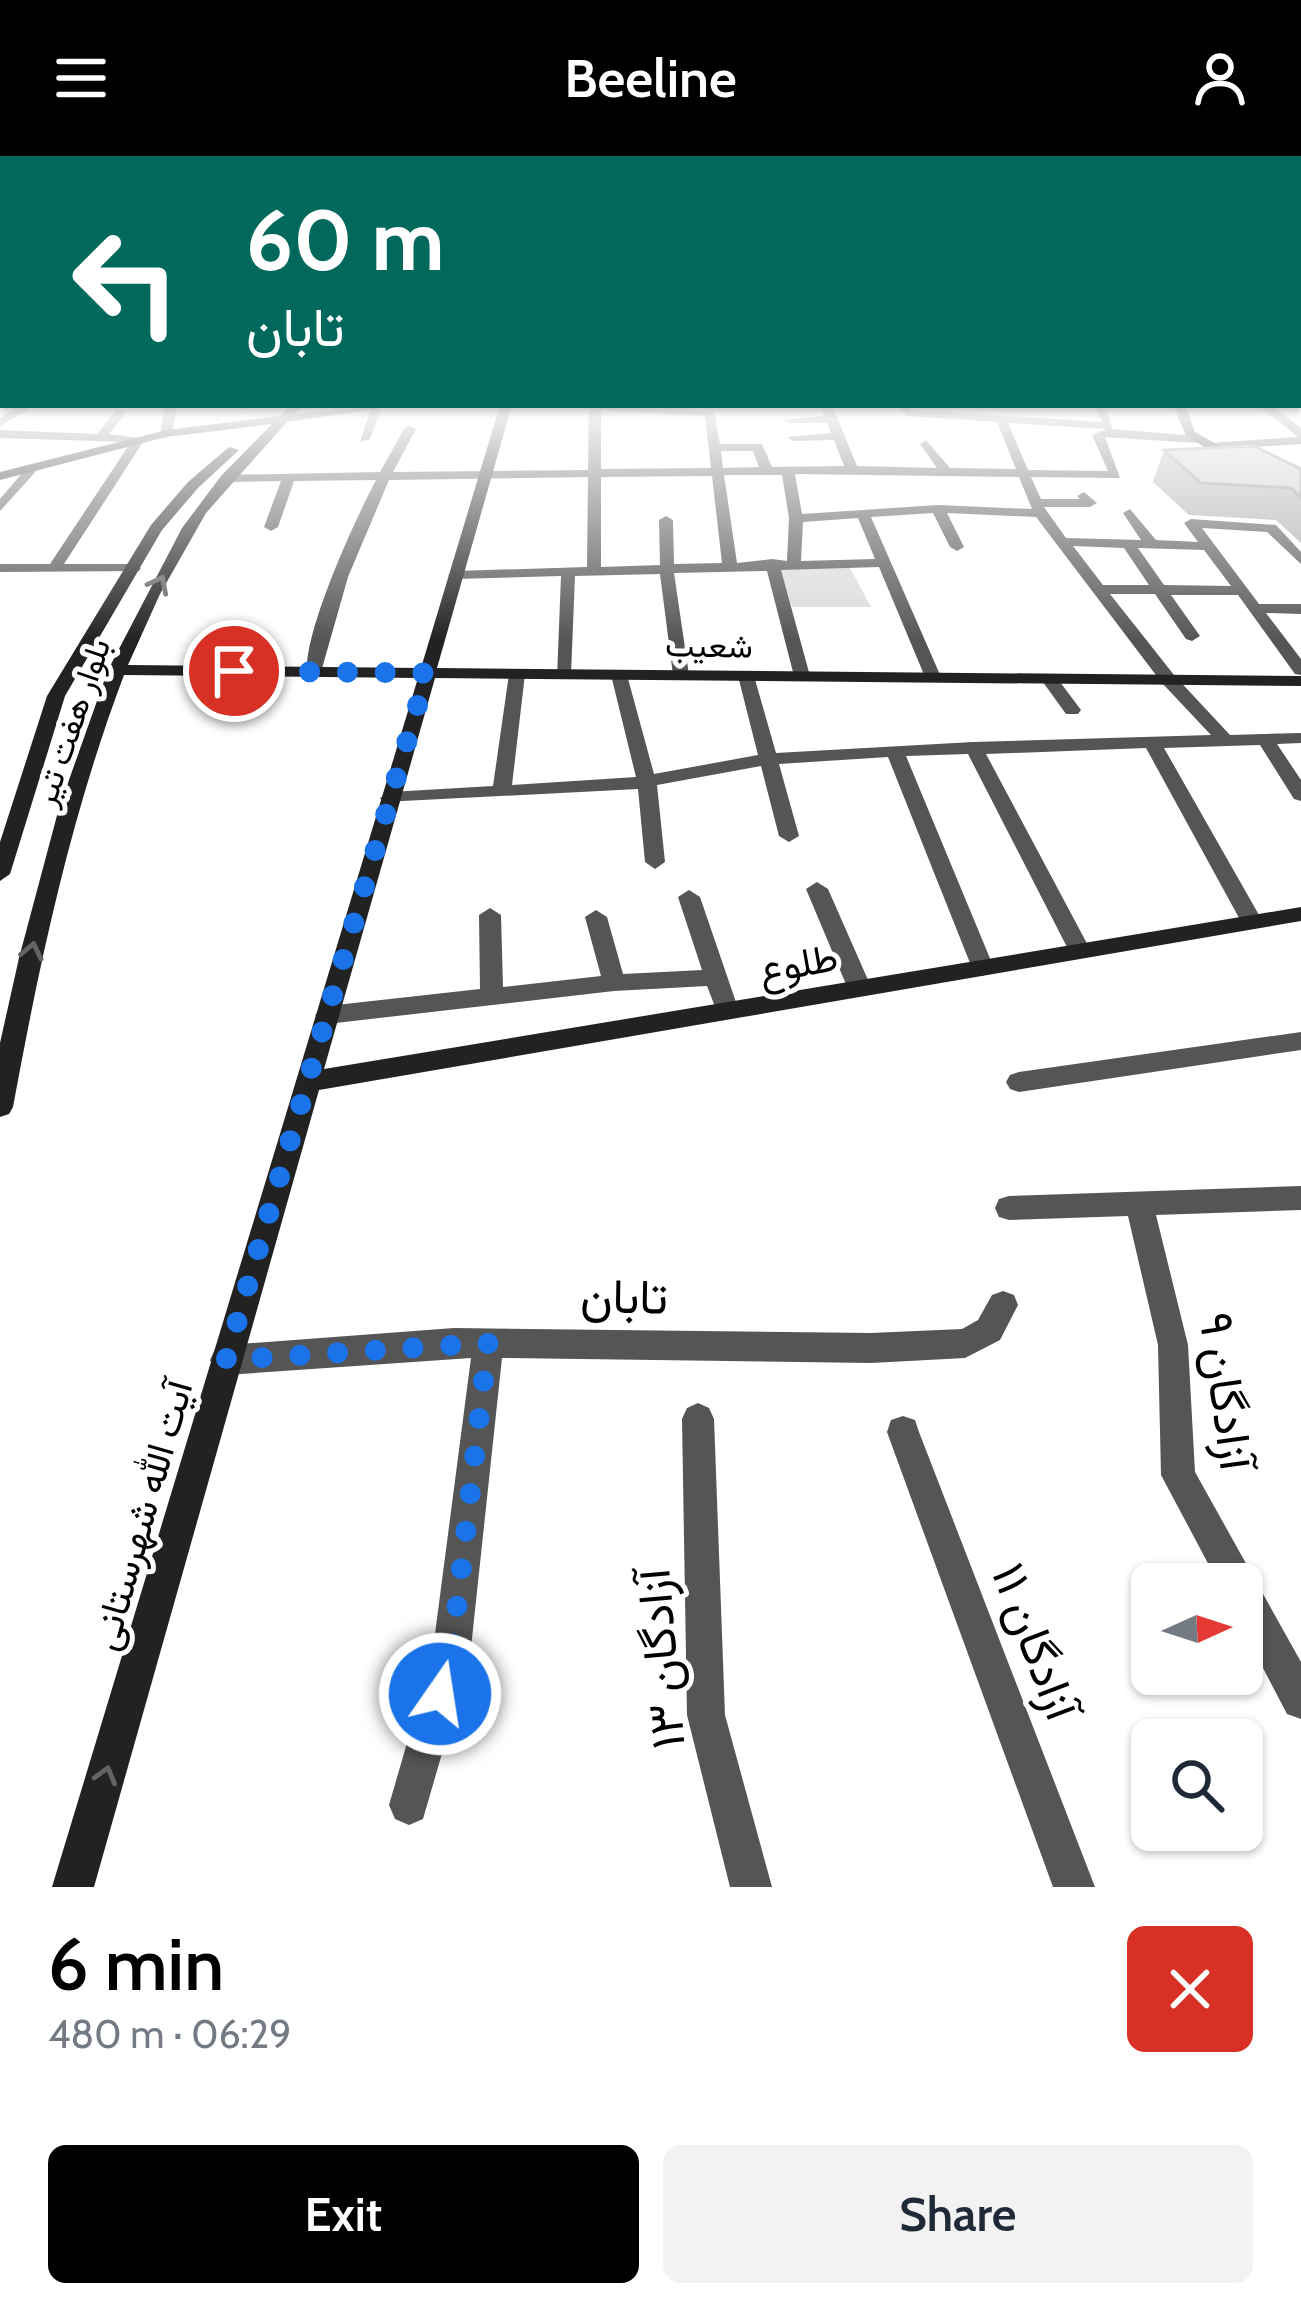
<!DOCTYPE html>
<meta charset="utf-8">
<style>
body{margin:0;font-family:Cabin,Vazirmatn,sans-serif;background:#f2f2f3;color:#1f2937;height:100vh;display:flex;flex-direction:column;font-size:45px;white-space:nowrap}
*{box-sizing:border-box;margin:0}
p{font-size:39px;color:#747a83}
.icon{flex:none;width:66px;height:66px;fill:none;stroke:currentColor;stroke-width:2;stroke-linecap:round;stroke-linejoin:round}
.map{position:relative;height:1731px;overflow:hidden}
.panel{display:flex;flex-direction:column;background:#fff;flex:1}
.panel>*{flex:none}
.guide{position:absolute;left:0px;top:0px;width:1302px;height:252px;box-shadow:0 3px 9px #0004;background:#00695c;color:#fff;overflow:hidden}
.needle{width:78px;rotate:87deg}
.tools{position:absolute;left:1131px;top:1407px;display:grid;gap:24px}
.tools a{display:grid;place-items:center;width:132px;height:132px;border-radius:18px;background:#fff;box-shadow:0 3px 9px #0004;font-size:60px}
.pin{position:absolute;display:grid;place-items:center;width:102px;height:102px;color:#fff;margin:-51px;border:6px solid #fff;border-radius:50%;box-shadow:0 3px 12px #0007}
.me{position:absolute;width:132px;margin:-66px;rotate:13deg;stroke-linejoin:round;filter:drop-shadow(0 0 9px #0008)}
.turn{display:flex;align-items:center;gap:42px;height:252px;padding:0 48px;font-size:54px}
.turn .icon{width:156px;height:156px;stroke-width:2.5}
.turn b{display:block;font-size:84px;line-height:102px}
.round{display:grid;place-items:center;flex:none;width:126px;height:126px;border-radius:18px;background:#f2f2f3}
.overview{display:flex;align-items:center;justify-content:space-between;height:204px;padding:0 48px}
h1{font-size:72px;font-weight:600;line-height:90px;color:#000}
.cta{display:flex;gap:24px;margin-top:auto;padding:24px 48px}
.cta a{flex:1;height:138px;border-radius:18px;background:#000;color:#fff;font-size:48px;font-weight:600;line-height:138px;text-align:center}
.cta a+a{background:#f2f2f3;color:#1f2937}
header{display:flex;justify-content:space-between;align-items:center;height:156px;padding:0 48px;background:#000;color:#fff;font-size:54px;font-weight:600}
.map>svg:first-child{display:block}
</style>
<header><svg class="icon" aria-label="menu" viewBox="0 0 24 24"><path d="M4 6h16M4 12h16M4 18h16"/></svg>Beeline<svg class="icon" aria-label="person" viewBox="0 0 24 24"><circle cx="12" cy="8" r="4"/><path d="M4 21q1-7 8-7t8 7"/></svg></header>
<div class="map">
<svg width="1301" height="1731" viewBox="0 0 1301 1731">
<rect width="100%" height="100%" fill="#fff"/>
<polygon fill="#dcdcdc" points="779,410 849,410 871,451 792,451"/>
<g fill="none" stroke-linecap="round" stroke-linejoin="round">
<g fill="#555" fill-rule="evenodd">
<rect x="1299" y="242" width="2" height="4"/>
<polygon points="21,249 35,249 0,270 0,262"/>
<polygon points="165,249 177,249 172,278 166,282 160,278"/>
<polygon points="252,249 245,253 239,250 240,249"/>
<polygon points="372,249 382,251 370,283 360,286"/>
<path d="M563,249L714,255L720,288H762L772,311L844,310L834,284L793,285L787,281L831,277L827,267H790L784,264L825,260L820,249H832L857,310L937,312L920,288L926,284L950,312L1016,313L997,266L908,260L894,249H906L911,254L1102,266L1094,249H1106L1112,273L1200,280L1196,287L1105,281L1120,322L1031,321L1041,343H1080L1077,340L1084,336L1097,347L1090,351H1044L1066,382L1141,384L1123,357L1130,353L1156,384L1198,386L1184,367L1191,363L1276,369L1301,396V408L1267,376L1202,372L1259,448H1301V458L1266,457L1301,503V519L1295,518L1238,439H1171L1200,480L1192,485L1186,483L1155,438H1110L1174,519L1230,579L1301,577V587L1277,588L1301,624V645L1294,643L1260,589L1164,592L1263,766L1260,771H1244L1146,592L986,598L1091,795L1080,803L1069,795L968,598L906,600L994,812L983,820L972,812L888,601L779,608L799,680L789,686L779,680L761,610L657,629L665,706L655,713L645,706L638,633L383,646L380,642L390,636L493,630L509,518L517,513L525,518L512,629L636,621L611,519L619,514L627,519L654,618L758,599L738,520L746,515L754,520L776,597L973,586L1211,579L1162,527L1036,361L947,357L964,391L957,395L950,391L933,357L871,361L941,521L939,525L925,521L879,411L781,414L810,520L802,525L794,520L767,415L674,417L689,519L681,524L673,519L660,418L575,420L571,518L557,522L561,420L455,423L448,419L455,415L587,411L588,321L389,324L348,421L321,516L307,520C302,478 355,364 376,324L294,325L278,371L271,375L264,371L281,325L226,326L220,322L222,319L380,316L404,273L410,270L416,273L393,316L588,314L589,253ZM601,254L705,260L711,312L601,313ZM1008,267L1107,273L1092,279L1108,315L1028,314ZM721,295H753L759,311L723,312ZM795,318L1019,321L1032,353L938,349L802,358ZM724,319H782L789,362L787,405L772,403L737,407ZM712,320L722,407L674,408L673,364L666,360L659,364L660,409L601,411V321ZM858,362L875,403L801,405L803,366ZM1073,390L1124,392L1149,429H1103ZM1138,392L1204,394L1231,430L1164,429Z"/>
<polygon points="1258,249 1271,249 1301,272 1301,288 1205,294 1209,287 1298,281"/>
<polygon points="117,253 127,255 109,278 145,283 64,408 134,408 141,412 139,415 0,416 0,408 50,408 131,286 0,282 0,274 97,278"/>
<polygon points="29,309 39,312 0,355 0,343"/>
<polygon points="1042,518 1054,518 1081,554 1078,558 1066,558 1040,522"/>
<polygon points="817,726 828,733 872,833 868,839 852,839 848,833 806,733"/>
<polygon points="689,734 700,741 739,855 735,861 719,861 707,830 614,835 327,868 315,859 327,850 480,833 479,759 490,752 501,759 503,831 601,820 585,761 596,754 607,761 623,818 702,814 678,741"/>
<polygon points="1301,876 1301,894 1019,936 1010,933 1006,926 1010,919 1019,916"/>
<polygon points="1301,1030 1301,1054 1156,1059 1188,1189 1195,1316 1301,1506 1301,1563 1287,1558 1242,1472 1242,1428 1219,1428 1161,1319 1158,1189 1128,1060 1009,1064 999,1061 995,1052 999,1043 1009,1040"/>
<polygon points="1003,1135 1014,1139 1018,1149 1000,1184 965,1202 871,1207 502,1202 470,1501 423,1663 409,1669 395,1663 389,1649 432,1501 471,1202 226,1219 215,1215 210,1204 215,1193 226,1189 454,1172 871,1177 962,1173 978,1164 992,1139"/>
<polygon points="698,1247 709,1252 714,1263 725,1559 772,1731 730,1731 687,1559 682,1263 687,1252"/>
<polygon points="903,1260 915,1264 919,1276 1095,1731 1053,1731 887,1276 891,1264"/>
</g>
<g fill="#222" fill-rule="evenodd">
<path d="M291,249H303L294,258L400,249L287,266L206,357L160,438L128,509L421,512L500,249H512L437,512L1301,520V530L435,522L324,913L1301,751V765L319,934L94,1731H52L418,522L124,519C71,659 40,804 13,951L9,958L0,961V887L19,802L59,652L108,514L182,372L221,320L272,268L166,281L0,324V316L166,274L280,260Z"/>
<polygon points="1173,249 1185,249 1195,276 1245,304 1245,310 1237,310 1186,280"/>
<polygon points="229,291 239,294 198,332 162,374 65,540 10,718 0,725 0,686 47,540 151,369 188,326"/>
</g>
</g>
<polygon fill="#a9a9a9" points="1164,294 1301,313 1301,387 1276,364 1189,359 1153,326"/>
<polygon fill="#c4c4c4" stroke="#898989" stroke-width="3" points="1254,290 1301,313 1301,342 1291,332 1201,327 1164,294"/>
<defs><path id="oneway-chevron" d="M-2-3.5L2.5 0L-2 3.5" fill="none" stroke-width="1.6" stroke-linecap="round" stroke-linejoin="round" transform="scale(3)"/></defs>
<g stroke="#646464">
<use href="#oneway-chevron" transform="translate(159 428) rotate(-63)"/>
<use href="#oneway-chevron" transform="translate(32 795) rotate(-78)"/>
<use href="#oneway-chevron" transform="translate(106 1619) rotate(-74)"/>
</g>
<linearGradient id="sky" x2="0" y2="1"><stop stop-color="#8cadcc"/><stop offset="0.5" stop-color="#fff"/><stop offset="1" stop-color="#fff" stop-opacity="0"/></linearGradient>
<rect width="1301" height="485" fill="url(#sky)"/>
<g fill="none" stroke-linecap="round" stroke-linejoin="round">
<polyline stroke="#1a73e8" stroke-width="21" stroke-dasharray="0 37.8" points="234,515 427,517 226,1204 488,1187 451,1501 440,1538"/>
</g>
<g text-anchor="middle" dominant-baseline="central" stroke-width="10" stroke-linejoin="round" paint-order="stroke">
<g font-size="33" fill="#000" stroke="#fff">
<text transform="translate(709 489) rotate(1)">شعیب</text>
<text transform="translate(71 566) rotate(-71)">بلوار هفت تیر</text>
</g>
<g font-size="39" fill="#000" stroke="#fff">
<text transform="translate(798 807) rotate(-10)">طلوع</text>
<text transform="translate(141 1359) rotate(-74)">آیت الله شهرستانی</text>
</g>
<g font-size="48" fill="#000" stroke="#fff">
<text transform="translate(624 1140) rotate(1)">تابان</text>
<text transform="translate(1227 1235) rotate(82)">آزادگان ۹</text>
<text transform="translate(1036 1485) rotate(69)">آزادگان ۱۱</text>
<text transform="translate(660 1503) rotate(-95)">آزادگان ۱۳</text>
</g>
</g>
</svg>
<div class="tools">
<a><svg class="needle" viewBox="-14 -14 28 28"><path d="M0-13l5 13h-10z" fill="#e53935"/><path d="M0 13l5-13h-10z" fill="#747a83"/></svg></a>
<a><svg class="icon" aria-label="search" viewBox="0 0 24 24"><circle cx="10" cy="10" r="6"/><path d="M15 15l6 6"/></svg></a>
</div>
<div class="pin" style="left:234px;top:515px;background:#d93025"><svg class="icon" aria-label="arrive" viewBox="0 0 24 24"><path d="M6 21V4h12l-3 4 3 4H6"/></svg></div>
<svg class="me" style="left:440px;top:1538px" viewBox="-20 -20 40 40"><circle r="17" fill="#1a73e8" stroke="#fff" stroke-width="3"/><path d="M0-11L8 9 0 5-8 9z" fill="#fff"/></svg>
<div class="guide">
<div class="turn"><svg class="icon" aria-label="left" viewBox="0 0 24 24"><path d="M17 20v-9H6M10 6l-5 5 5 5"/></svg><div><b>60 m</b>تابان</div></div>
</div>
</div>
<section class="panel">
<div class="overview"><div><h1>6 min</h1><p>480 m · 06:29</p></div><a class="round" style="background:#d93025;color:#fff"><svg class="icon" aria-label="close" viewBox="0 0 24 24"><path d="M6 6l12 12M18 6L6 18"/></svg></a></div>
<div class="cta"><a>Exit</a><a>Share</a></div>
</section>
